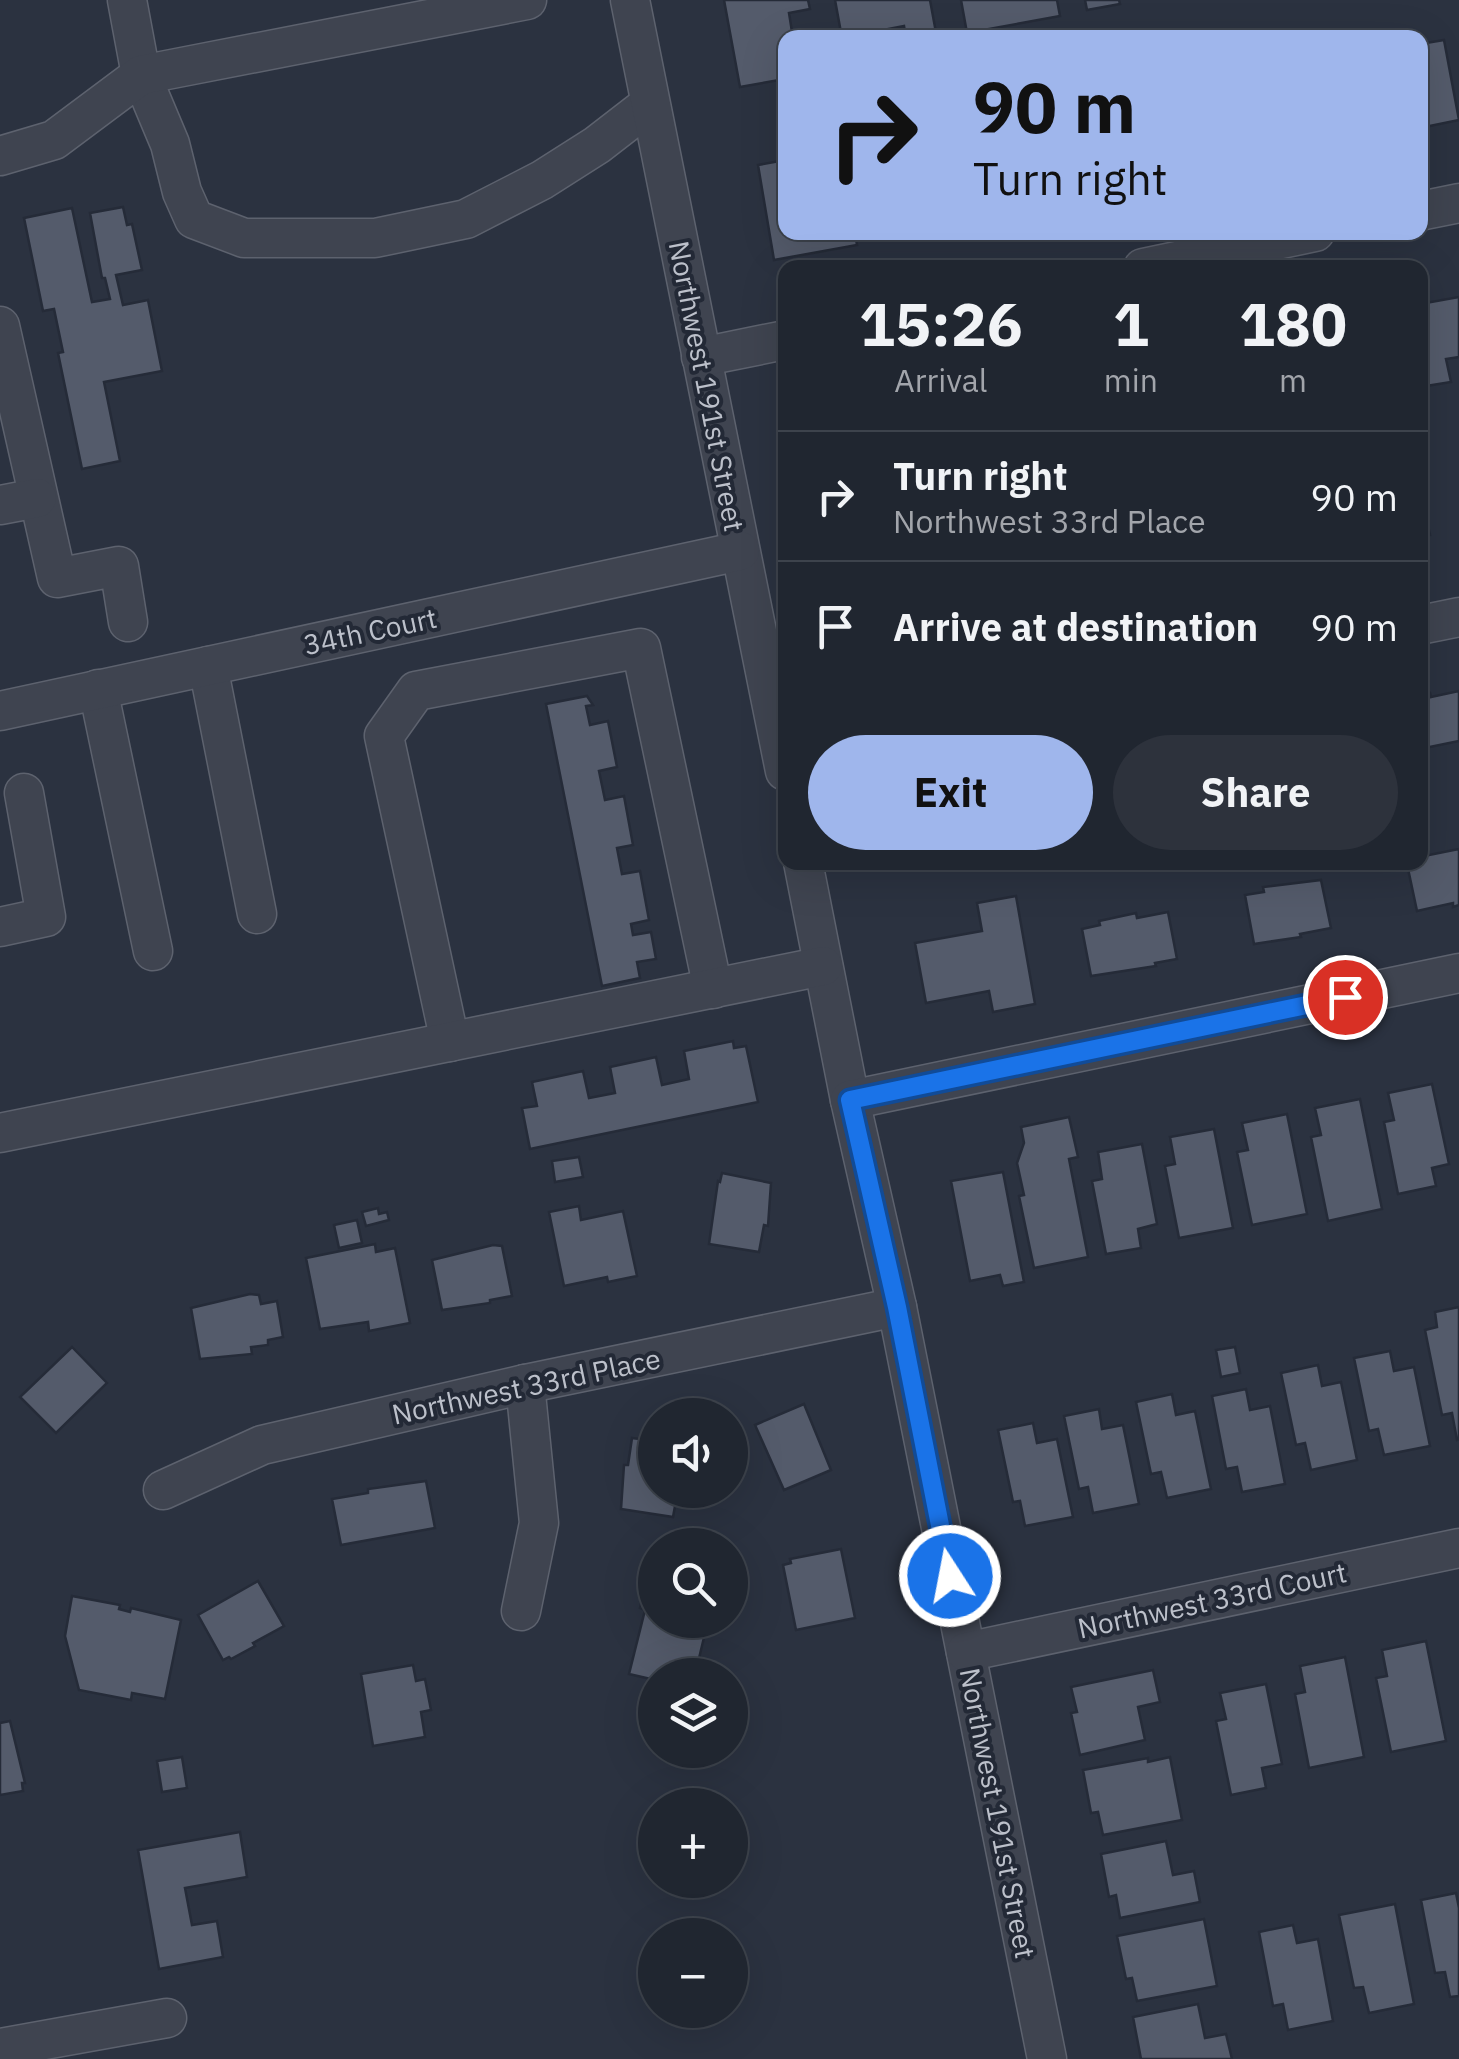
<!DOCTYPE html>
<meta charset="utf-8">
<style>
body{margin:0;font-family:"IBM Plex Sans",sans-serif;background:#2d323c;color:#f1f3f6;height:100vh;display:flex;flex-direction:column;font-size:38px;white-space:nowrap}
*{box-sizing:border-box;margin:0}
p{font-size:32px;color:#a2a5ab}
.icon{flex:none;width:55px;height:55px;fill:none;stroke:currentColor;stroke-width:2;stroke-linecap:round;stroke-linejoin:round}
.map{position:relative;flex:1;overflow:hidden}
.details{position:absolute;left:778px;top:260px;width:650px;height:610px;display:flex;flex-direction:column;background:#202630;border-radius:20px;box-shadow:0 10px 40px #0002,0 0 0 2px #3d434c}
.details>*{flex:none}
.hud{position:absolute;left:778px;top:30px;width:650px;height:210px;border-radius:20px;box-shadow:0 10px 40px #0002,0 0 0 2px #3d434c;background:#9fb6ec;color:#111;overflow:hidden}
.tools{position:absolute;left:638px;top:1398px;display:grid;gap:20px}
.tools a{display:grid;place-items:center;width:110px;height:110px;border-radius:50%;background:#202630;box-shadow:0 10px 40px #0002,0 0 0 2px #3d434c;font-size:50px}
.pin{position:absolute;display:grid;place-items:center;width:85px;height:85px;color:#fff;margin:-42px;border:5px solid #fff;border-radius:50%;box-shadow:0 2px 10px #0007}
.me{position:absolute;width:110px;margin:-55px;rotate:349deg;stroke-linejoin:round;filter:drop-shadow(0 0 8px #0008)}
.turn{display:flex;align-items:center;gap:35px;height:210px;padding:0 30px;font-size:45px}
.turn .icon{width:130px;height:130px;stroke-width:2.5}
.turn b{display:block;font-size:70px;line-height:85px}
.eta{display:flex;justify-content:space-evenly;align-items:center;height:170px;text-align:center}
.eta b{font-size:60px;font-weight:800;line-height:70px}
.primary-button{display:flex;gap:20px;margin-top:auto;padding:20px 30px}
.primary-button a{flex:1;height:115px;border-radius:60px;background:#9fb6ec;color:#111;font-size:40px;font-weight:800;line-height:115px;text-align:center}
.primary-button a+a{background:#2d323c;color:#f1f3f6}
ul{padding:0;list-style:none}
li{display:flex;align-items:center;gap:30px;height:130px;padding:0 30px;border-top:2px solid #3d434c}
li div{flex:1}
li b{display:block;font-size:38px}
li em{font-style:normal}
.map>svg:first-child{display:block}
</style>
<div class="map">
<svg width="1459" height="2059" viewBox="0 0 1459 2059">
<rect width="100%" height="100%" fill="#2b3240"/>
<g fill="#545b6b" stroke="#252b38" stroke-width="2.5">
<polygon points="724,0 808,0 810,9 789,13 793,38 785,38 785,79 740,87"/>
<polygon points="835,0 930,0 937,38 906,38 904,26 873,32 874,38 842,38"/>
<polygon points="961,0 1057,0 1060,16 967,33"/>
<polygon points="1085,0 1119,0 1120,4 1087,10"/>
<polygon points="1444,40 1459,120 1420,128 1420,44"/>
<polygon points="785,160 785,232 855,232 857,245 774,260 758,165"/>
<polygon points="123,207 127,225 132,224 142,270 116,275 123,305 148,300 162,371 104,382 120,461 82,469 58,353 63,352 54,309 43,311 24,218 72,208 92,302 110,299 105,278 102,278 90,213"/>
<polygon points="876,232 911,232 911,233 878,239"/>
<polygon points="1459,297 1459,357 1446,359 1451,382 1420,387 1420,304"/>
<polygon points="1420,488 1430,535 1420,536"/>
<polygon points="1459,691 1459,741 1420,749 1420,695 1430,693 1431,697"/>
<polygon points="587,696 593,705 586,706 590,725 608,721 617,767 599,771 605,800 624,796 633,845 617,848 622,874 640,871 649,920 631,924 633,935 651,932 656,959 637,962 640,978 602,986 546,704"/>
<polygon points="1459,849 1459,905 1453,907 1453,903 1417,911 1407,864 1420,862 1425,860 1424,856"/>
<polygon points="1321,880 1331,928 1300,934 1301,937 1254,944 1245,895 1264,892 1263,887"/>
<polygon points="1016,896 1035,1004 993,1012 989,991 926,1003 915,943 982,931 977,903"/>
<polygon points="1168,912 1177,959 1155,963 1156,966 1091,976 1082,929 1100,925 1099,921 1136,913 1137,918"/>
<polygon points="733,1041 734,1048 746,1046 758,1102 530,1149 522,1108 537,1106 532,1082 583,1071 589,1098 615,1093 610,1067 656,1057 662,1085 689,1079 684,1051"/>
<polygon points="1432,1084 1449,1164 1432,1168 1436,1186 1398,1194 1384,1122 1394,1120 1388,1093"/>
<polygon points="1360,1099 1382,1209 1328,1221 1311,1137 1321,1135 1315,1108"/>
<polygon points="1287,1114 1307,1214 1252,1225 1237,1152 1248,1150 1242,1123"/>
<polygon points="1069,1117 1078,1157 1069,1159 1088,1257 1034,1268 1019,1196 1024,1195 1017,1163 1024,1143 1021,1127"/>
<polygon points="1214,1129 1233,1228 1179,1238 1165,1166 1175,1164 1170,1137"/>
<polygon points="1142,1144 1157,1224 1138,1229 1141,1248 1106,1254 1092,1181 1102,1179 1098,1152"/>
<polygon points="579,1157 583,1177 555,1182 552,1161"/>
<polygon points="1003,1172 1024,1282 1003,1286 1000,1275 970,1281 951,1181"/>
<polygon points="722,1173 771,1183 768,1226 764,1225 759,1252 709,1244 718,1181 720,1182"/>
<polygon points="579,1206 581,1220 623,1211 637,1276 608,1282 607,1277 564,1286 549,1212"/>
<polygon points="378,1208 379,1214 387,1212 389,1220 366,1226 362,1212"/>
<polygon points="357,1220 362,1243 339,1248 334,1225"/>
<polygon points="375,1244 376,1252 395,1248 410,1323 369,1331 368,1322 320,1329 306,1258"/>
<polygon points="493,1245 502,1246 512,1296 490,1300 490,1303 442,1310 432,1260"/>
<polygon points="250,1294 259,1295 261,1304 277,1301 283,1337 268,1340 268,1345 251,1347 252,1354 200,1359 191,1308"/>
<polygon points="1459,1307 1459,1439 1457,1440 1452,1413 1442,1415 1425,1330 1437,1327 1435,1312"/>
<polygon points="72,1347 107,1383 56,1433 20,1397"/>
<polygon points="1235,1347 1240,1373 1221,1377 1216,1350"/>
<polygon points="1390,1351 1394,1371 1414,1367 1430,1446 1384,1455 1378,1429 1369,1431 1354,1358"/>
<polygon points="1318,1365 1322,1386 1341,1382 1357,1460 1311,1470 1305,1443 1296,1445 1281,1373"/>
<polygon points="1246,1389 1250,1410 1270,1406 1285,1484 1242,1492 1237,1467 1226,1469 1212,1396"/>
<polygon points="1172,1394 1176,1415 1195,1411 1211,1489 1167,1498 1161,1472 1151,1474 1136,1402"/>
<polygon points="804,1404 831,1470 784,1490 755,1425"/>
<polygon points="1099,1409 1102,1429 1123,1425 1139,1504 1093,1513 1088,1487 1079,1489 1064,1416"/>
<polygon points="1033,1423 1037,1443 1057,1439 1073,1517 1025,1526 1020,1501 1013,1502 998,1430"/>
<polygon points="632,1438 655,1441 655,1490 678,1490 673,1517 621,1509 624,1465 628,1465"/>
<polygon points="426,1481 435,1528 341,1545 332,1499 368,1493 368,1489"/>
<polygon points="841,1549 855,1618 796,1630 783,1565 791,1563 790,1559"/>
<polygon points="648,1573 655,1575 655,1620 713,1620 711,1626 707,1625 695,1675 655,1675 655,1680 629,1674 645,1610 640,1608"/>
<polygon points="258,1581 284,1626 253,1643 255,1646 231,1659 229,1657 223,1660 198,1615"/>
<polygon points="72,1596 120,1605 119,1609 130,1612 131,1608 181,1620 165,1699 132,1693 131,1700 79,1690 65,1636"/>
<polygon points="1426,1641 1446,1741 1391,1752 1376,1678 1387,1676 1382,1650"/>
<polygon points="1345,1657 1364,1757 1309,1768 1295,1694 1305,1692 1300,1666"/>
<polygon points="413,1665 416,1681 425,1679 431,1710 421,1712 425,1737 373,1746 361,1674"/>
<polygon points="1153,1670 1160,1702 1138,1707 1145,1740 1080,1755 1071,1713 1077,1712 1071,1687"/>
<polygon points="1266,1684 1282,1764 1262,1768 1266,1788 1231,1795 1216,1721 1226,1719 1220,1693"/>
<polygon points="10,1721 25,1783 22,1783 23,1791 0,1795 0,1723"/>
<polygon points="182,1757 187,1788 162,1792 157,1761"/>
<polygon points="1170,1757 1182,1820 1103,1835 1098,1812 1091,1813 1083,1770 1148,1758 1148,1762"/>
<polygon points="240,1832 247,1877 185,1888 192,1925 217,1921 223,1957 159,1969 138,1850"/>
<polygon points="1166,1841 1173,1875 1194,1871 1200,1902 1120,1918 1116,1895 1109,1897 1101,1854"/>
<polygon points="1456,1893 1459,1908 1459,1996 1450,1997 1445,1972 1435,1973 1421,1900"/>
<polygon points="1395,1904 1414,2004 1369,2013 1363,1987 1354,1988 1339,1915"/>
<polygon points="1204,1919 1217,1986 1137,2001 1132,1978 1126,1979 1117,1936"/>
<polygon points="1293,1925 1297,1943 1318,1939 1333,2021 1288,2030 1283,2004 1273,2006 1259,1932"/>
<polygon points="1198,2004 1205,2038 1226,2034 1232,2059 1141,2059 1133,2017"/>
</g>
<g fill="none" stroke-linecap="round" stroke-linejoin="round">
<g stroke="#5d626e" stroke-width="41">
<g id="minor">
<polyline points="127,0 141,75 170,144 182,192 194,219 244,238 375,238 466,219 542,180 597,145 650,104"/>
<polyline points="630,0 785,771"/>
<polyline points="0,156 54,140 141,75 527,0"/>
<polyline points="1420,211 1459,203"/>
<polyline points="1143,268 1315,232"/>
<polyline points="0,326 57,578 119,566 128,622"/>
<polyline points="701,357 785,340"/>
<polyline points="0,505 37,498"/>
<polyline points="1420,625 1459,617"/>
<polyline points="208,666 257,914"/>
<polyline points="98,689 153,951"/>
<polyline points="0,711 740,551"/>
<polyline points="803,862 850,1100 897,1307 1047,2059"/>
<polyline points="0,927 46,917 24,793"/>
<polyline points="450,1042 384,736 416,691 641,648 713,989"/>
<polyline points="850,1100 1459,973"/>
<polyline points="0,1133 823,966"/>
<polyline points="163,1490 262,1445 525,1384 897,1307"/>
<polyline points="521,1611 539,1523 525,1384"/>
<polyline points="966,1652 1459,1548"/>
<polyline points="0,2048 167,2018"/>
</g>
</g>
<use href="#minor" stroke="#3f4450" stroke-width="38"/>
</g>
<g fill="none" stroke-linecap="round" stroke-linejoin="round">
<g stroke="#114b97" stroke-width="25">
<polyline id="route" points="950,1576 897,1307 850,1100 1345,997"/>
</g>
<use href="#route" stroke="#1a73e8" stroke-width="18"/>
</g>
<g text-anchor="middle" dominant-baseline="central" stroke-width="8" stroke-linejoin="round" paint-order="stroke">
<g font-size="28" fill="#bcc0ca" stroke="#232936">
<text transform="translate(707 386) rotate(79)">Northwest 191st Street</text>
<text transform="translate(370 631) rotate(-12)">34th Court</text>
<text transform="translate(526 1386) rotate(-12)">Northwest 33rd Place</text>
<text transform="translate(1212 1600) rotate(-12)">Northwest 33rd Court</text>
<text transform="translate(998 1813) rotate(79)">Northwest 191st Street</text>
</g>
</g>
</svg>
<div class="tools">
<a><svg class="icon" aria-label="sound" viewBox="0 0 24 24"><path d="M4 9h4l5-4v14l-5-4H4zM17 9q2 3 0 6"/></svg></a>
<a><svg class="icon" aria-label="search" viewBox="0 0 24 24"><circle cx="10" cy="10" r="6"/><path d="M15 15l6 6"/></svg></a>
<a><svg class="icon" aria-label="layers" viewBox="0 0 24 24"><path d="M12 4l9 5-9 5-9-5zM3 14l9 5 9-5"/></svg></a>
<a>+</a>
<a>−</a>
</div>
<div class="pin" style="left:1345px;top:997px;background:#d93025"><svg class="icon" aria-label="arrive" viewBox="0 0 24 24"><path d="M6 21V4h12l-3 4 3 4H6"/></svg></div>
<svg class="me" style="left:950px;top:1576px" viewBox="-20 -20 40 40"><circle r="17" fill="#1a73e8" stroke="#fff" stroke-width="3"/><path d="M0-11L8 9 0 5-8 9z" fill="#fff"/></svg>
<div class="hud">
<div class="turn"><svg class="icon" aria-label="right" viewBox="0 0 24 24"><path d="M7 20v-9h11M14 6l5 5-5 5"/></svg><div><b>90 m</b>Turn right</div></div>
</div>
<section class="details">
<div class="eta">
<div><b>15:26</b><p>Arrival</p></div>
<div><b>1</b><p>min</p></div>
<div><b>180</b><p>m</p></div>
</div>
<ul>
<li><svg class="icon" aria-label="right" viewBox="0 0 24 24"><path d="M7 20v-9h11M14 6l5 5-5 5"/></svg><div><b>Turn right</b><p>Northwest 33rd Place</p></div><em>90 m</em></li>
<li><svg class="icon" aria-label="arrive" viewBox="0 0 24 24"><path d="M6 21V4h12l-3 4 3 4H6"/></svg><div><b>Arrive at destination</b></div><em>90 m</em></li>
</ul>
<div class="primary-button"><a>Exit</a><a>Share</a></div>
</section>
</div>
